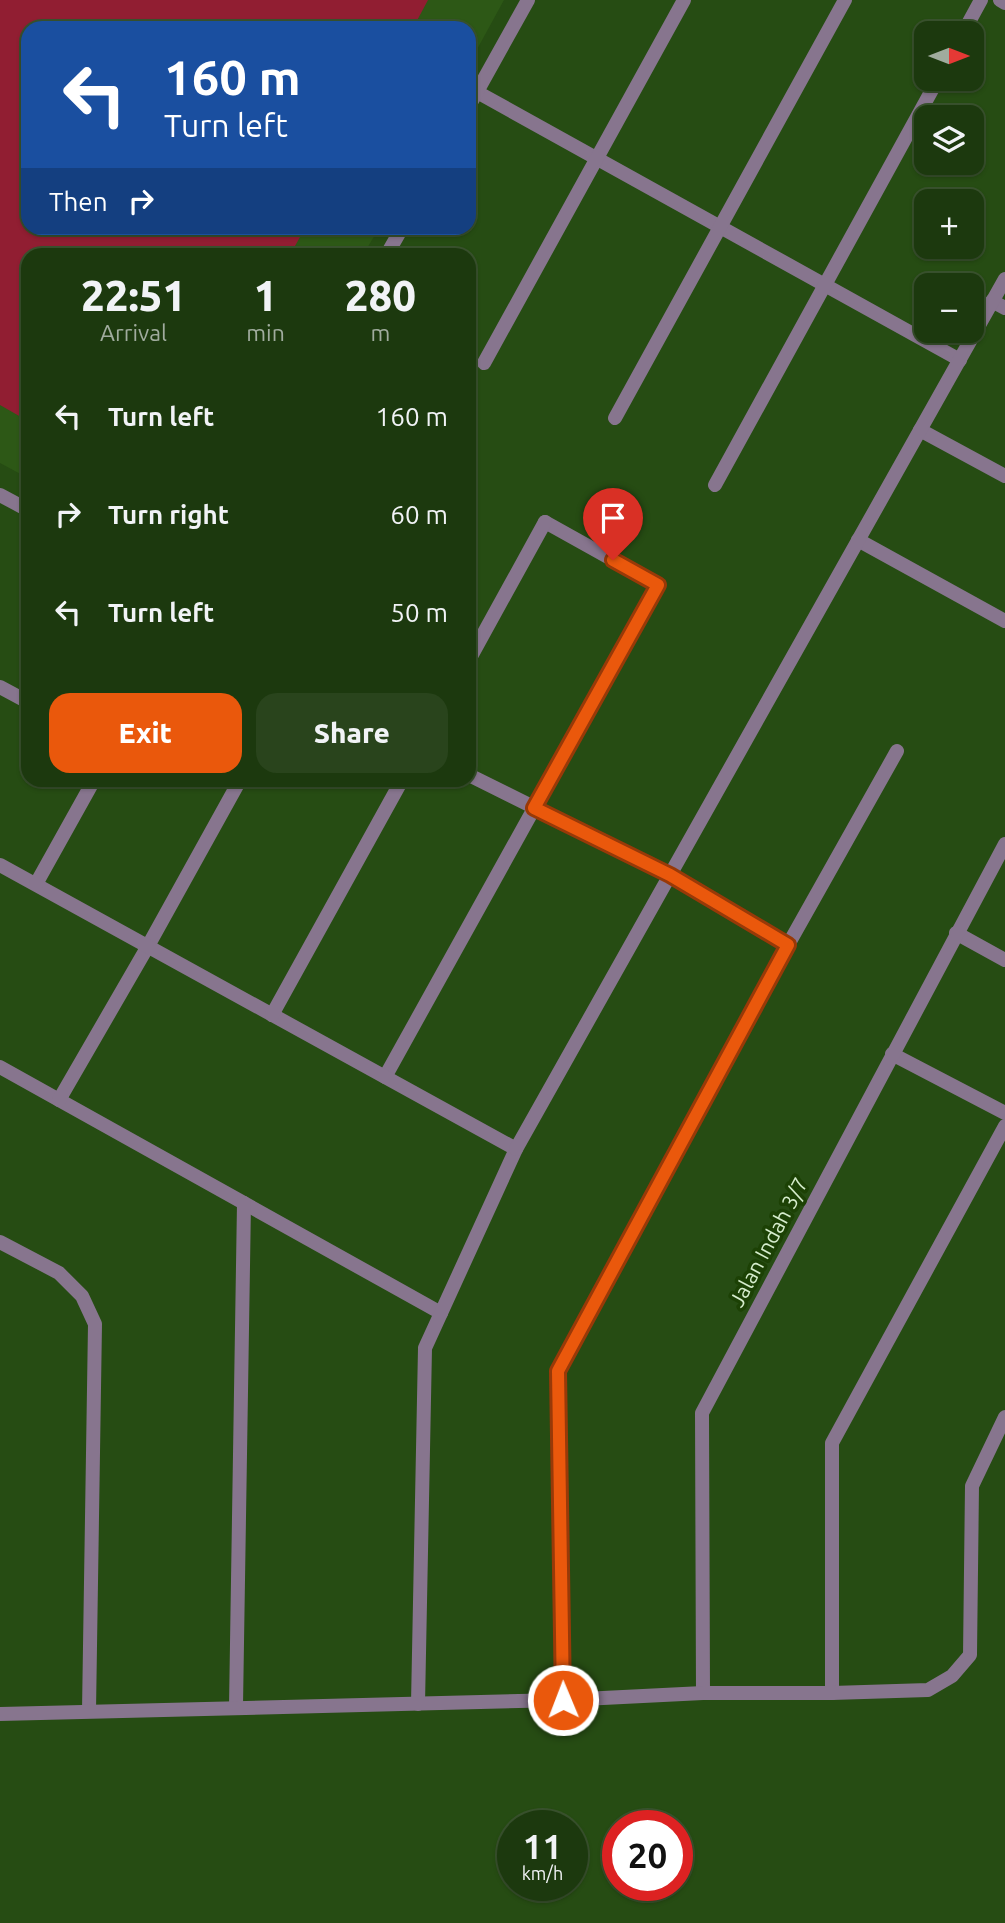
<!DOCTYPE html>
<meta charset="utf-8">
<style>
body{margin:0;font-family:Ubuntu,sans-serif;background:#29441c;color:#f1f3f6;height:100vh;display:flex;flex-direction:column;font-size:26px;white-space:nowrap}
*{box-sizing:border-box;margin:0}
p{font-size:23px;color:#a0ac9e}
.icon{flex:none;width:38px;height:38px;fill:none;stroke:currentColor;stroke-width:2;stroke-linecap:round;stroke-linejoin:round}
.map{position:relative;flex:1;overflow:hidden}
.drawer{position:absolute;left:21px;top:248px;width:455px;height:539px;display:flex;flex-direction:column;background:#1c390e;border-radius:21px;box-shadow:0 2px 5px #0004,0 0 0 2px #3a532e}
.drawer>*{flex:none}
.banner{position:absolute;left:21px;top:21px;width:455px;height:214px;border-radius:21px;box-shadow:0 2px 5px #0004,0 0 0 2px #3a532e;background:#1a4fa0;color:#fff;overflow:hidden}
.needle{width:46px;rotate:90deg}
.buttons{position:absolute;left:914px;top:21px;display:grid;gap:14px}
.buttons a{display:grid;place-items:center;width:70px;height:70px;border-radius:14px;background:#1c390e;box-shadow:0 2px 5px #0004,0 0 0 2px #3a532e;font-size:35px}
.speed{position:absolute;left:497px;top:1810px;display:flex;gap:14px;font-size:35px;font-weight:700;text-align:center}
.speed>*{display:grid;place-content:center;width:91px;height:91px;border-radius:50%;background:#1c390e;box-shadow:0 2px 5px #0004,0 0 0 2px #3a532e;line-height:1}
.speed small{font-size:18px;font-weight:400}
.speed .limit{border:10px solid #d22;background:#fff;color:#111}
.pin{position:absolute;display:grid;place-items:center;width:60px;height:60px;color:#fff;margin:-72px -30px;border-radius:50% 50% 50% 0;rotate:-45deg;box-shadow:0 0 7px #0007}
.pin .icon{rotate:45deg}
.me{position:absolute;width:77px;margin:-38px;rotate:359deg;stroke-linejoin:round;filter:drop-shadow(0 0 5px #0008)}
.turn{display:flex;align-items:center;gap:24px;height:147px;padding:0 28px;font-size:32px}
.turn .icon{width:91px;height:91px;stroke-width:2.5}
.turn b{display:block;font-size:49px;line-height:60px}
.then{display:flex;align-items:center;height:66px;padding:0 28px;background:#0003;gap:14px;font-size:26px}
.eta{display:flex;justify-content:space-evenly;align-items:center;height:119px;text-align:center}
.eta b{font-size:42px;font-weight:800;line-height:49px}
.action{display:flex;gap:14px;margin-top:auto;padding:14px 28px}
.action a{flex:1;height:80px;border-radius:21px;background:#ea580c;color:#fff;font-size:28px;font-weight:800;line-height:80px;text-align:center}
.action a+a{background:#29441c;color:#f1f3f6}
ul{padding:0;list-style:none}
li{display:flex;align-items:center;gap:21px;height:98px;padding:0 28px}
li div{flex:1}
li b{display:block;font-size:26px}
li em{font-style:normal}
.map>svg:first-child{display:block}
</style>
<div class="map">
<svg width="1005" height="1923" viewBox="0 0 1005 1923">
<rect width="100%" height="100%" fill="#264c13"/>
<polygon fill="#2d5816" points="0,0 504,0 469,64 469,28 28,28 28,228 379,228 363,255 28,256 28,478 0,463"/>
<polygon fill="#911e32" points="0,0 428,0 413,28 28,28 28,228 305,228 290,255 28,256 28,421 0,405"/>
<g fill="none" stroke-linecap="round" stroke-linejoin="round">
<g stroke="#87758e" stroke-width="14">
<polyline points="963,33 981,0"/>
<polyline points="477,92 960,360"/>
<polyline points="484,363 684,0"/>
<polyline points="920,430 1005,476"/>
<polyline points="715,485 938,79"/>
<polyline points="0,687 28,702"/>
<polyline points="469,775 670,875 788,945"/>
<polyline points="956,933 1005,960"/>
<polyline points="0,1067 441,1313"/>
<polyline points="385,1077 658,585 545,522"/>
<polyline points="59,1100 148,946 240,780"/>
<polyline points="832,1693 832,1443 1005,1126"/>
<polyline points="563,1700 558,1371 788,945 897,751"/>
<polyline points="236,1706 244,1203"/>
</g>
<g stroke="#87758e" stroke-width="14">
<polyline points="1000,0 1005,3"/>
<polyline points="469,106 528,0"/>
<polyline points="386,256 402,228"/>
<polyline points="992,301 1005,308"/>
<polyline points="615,418 845,0"/>
<polyline points="0,495 28,510"/>
<polyline points="858,540 1005,621"/>
<polyline points="469,660 545,522"/>
<polyline points="0,865 516,1149 425,1348 418,1704"/>
<polyline points="36,884 94,780"/>
<polyline points="272,1015 402,780"/>
<polyline points="892,1054 1005,1113"/>
<polyline points="516,1149 1005,279"/>
<polyline points="0,1242 59,1273 82,1296 95,1324 89,1711"/>
<polyline points="703,1693 702,1413 1005,844"/>
<polyline points="0,1714 563,1700 703,1693 832,1693 928,1690 952,1676 970,1655 972,1486 1005,1417"/>
</g>
</g>
<g fill="none" stroke-linecap="round" stroke-linejoin="round">
<g stroke="#983908" stroke-width="18">
<polyline id="route" points="563,1700 558,1371 788,945 670,875 534,808 658,585 613,560"/>
</g>
<use href="#route" stroke="#ea580c" stroke-width="12"/>
</g>
<g text-anchor="middle" dominant-baseline="central" stroke-width="7" stroke-linejoin="round" paint-order="stroke">
<g font-size="21" fill="#d6edcd" stroke="#1c4105">
<text transform="translate(768 1242) rotate(-62)">Jalan Indah 3/7</text>
</g>
</g>
</svg>
<div class="buttons">
<a><svg class="needle" viewBox="-14 -14 28 28"><path d="M0-13l5 13h-10z" fill="#e53935"/><path d="M0 13l5-13h-10z" fill="#a0ac9e"/></svg></a>
<a><svg class="icon" aria-label="layers" viewBox="0 0 24 24"><path d="M12 4l9 5-9 5-9-5zM3 14l9 5 9-5"/></svg></a>
<a>+</a>
<a>−</a>
</div>
<div class="speed"><div>11<small>km/h</small></div><div class="limit">20</div></div>
<div class="pin" style="left:613px;top:560px;background:#d93025"><svg class="icon" aria-label="arrive" viewBox="0 0 24 24"><path d="M6 21V4h12l-3 4 3 4H6"/></svg></div>
<svg class="me" style="left:563px;top:1700px" viewBox="-20 -20 40 40"><circle r="17" fill="#ea580c" stroke="#fff" stroke-width="3"/><path d="M0-11L8 9 0 5-8 9z" fill="#fff"/></svg>
<div class="banner">
<div class="turn"><svg class="icon" aria-label="left" viewBox="0 0 24 24"><path d="M17 20v-9H6M10 6l-5 5 5 5"/></svg><div><b>160 m</b>Turn left</div></div>
<div class="then">Then<svg class="icon" aria-label="right" viewBox="0 0 24 24"><path d="M7 20v-9h11M14 6l5 5-5 5"/></svg></div>
</div>
<section class="drawer">
<div class="eta">
<div><b>22:51</b><p>Arrival</p></div>
<div><b>1</b><p>min</p></div>
<div><b>280</b><p>m</p></div>
</div>
<ul>
<li><svg class="icon" aria-label="left" viewBox="0 0 24 24"><path d="M17 20v-9H6M10 6l-5 5 5 5"/></svg><div><b>Turn left</b></div><em>160 m</em></li>
<li><svg class="icon" aria-label="right" viewBox="0 0 24 24"><path d="M7 20v-9h11M14 6l5 5-5 5"/></svg><div><b>Turn right</b></div><em>60 m</em></li>
<li><svg class="icon" aria-label="left" viewBox="0 0 24 24"><path d="M17 20v-9H6M10 6l-5 5 5 5"/></svg><div><b>Turn left</b></div><em>50 m</em></li>
</ul>
<div class="action"><a>Exit</a><a>Share</a></div>
</section>
</div>
